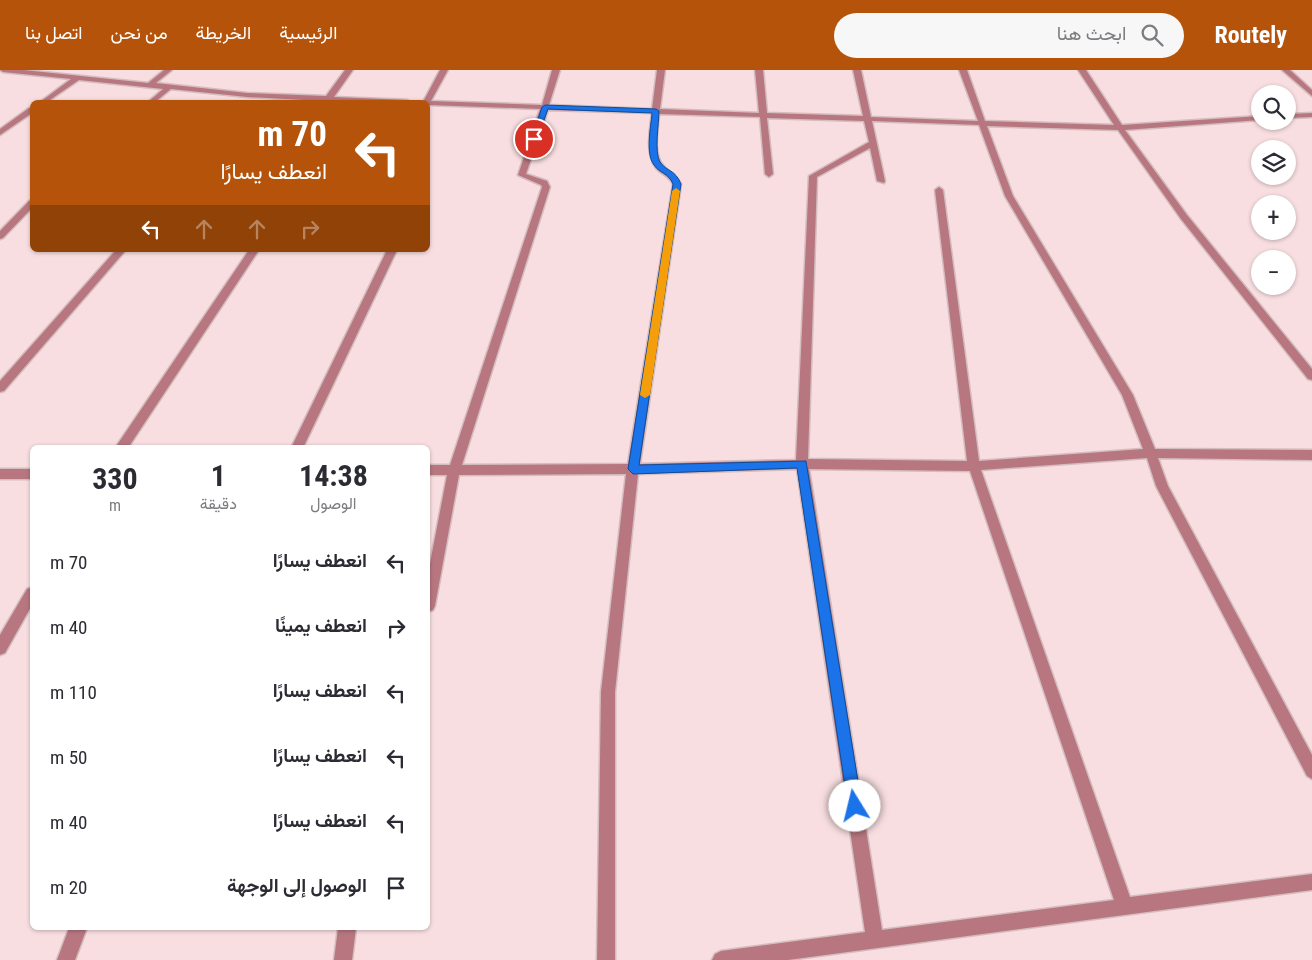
<!DOCTYPE html>
<html lang="ar">
<meta charset="utf-8">
<style>
body{margin:0;font-family:"Roboto Condensed",Vazirmatn,sans-serif;background:#f7f7f7;color:#2b2b33;direction:rtl;height:100vh;display:flex;flex-direction:column;font-size:19px;white-space:nowrap}
*{box-sizing:border-box;margin:0}
p{font-size:16px;color:#7c7c81}
.icon{flex:none;width:28px;height:28px;fill:none;stroke:currentColor;stroke-width:2;stroke-linecap:round;stroke-linejoin:round}
.map{position:relative;flex:1;overflow:hidden;direction:ltr}
.drawer{position:absolute;left:30px;top:375px;width:400px;height:485px;display:flex;flex-direction:column;background:#fff;border-radius:8px;box-shadow:0 1px 4px #0004;direction:rtl}
.drawer>*{flex:none}
.banner{position:absolute;left:30px;top:30px;width:400px;height:152px;border-radius:8px;box-shadow:0 1px 4px #0004;direction:rtl;background:#b45309;color:#fff;overflow:hidden}
.tools{position:absolute;left:1251px;top:15px;display:grid;gap:10px}
.tools a{display:grid;place-items:center;width:45px;height:45px;border-radius:50%;background:#fff;box-shadow:0 1px 4px #0004;font-size:25px}
.pin{position:absolute;display:grid;place-items:center;width:42px;height:42px;color:#fff;margin:-21px;border:2px solid #fff;border-radius:50%;box-shadow:0 1px 5px #0007}
.me{position:absolute;width:55px;margin:-28px;rotate:351deg;stroke-linejoin:round;filter:drop-shadow(0 0 4px #0008)}
.turn{display:flex;align-items:center;gap:18px;height:105px;padding:0 20px;font-size:22px}
.turn .icon{width:65px;height:65px;stroke-width:2.5}
.turn b{display:block;font-size:35px;line-height:42px}
.lanes{display:flex;align-items:center;height:48px;padding:0 20px;background:#0003;justify-content:center;gap:25px;direction:ltr}
.lanes .off{opacity:.35}
.eta{display:flex;justify-content:space-evenly;align-items:center;height:85px;text-align:center}
.eta b{font-size:30px;font-weight:700;line-height:35px}
ul{padding:0;list-style:none}
li{display:flex;align-items:center;gap:15px;height:65px;padding:0 20px}
li div{flex:1}
li b{display:block;font-size:19px}
li em{font-style:normal}
header{display:flex;align-items:center;gap:30px;box-sizing:border-box;height:70px;padding:0 25px;background:#b45309;color:#fff}
header strong{font-size:24px}
nav{display:flex;gap:28px;margin-inline-start:auto;font-size:18px}
.search{width:350px;height:45px;background:#f7f7f7;display:flex;align-items:center;gap:12px;box-sizing:border-box;padding:0 18px;border-radius:28px;color:#7c7c81;font-size:19px}
.map>svg:first-child{display:block}
</style>
<header>
<strong>Routely</strong>
<div class="search"><svg class="icon" aria-label="search" viewBox="0 0 24 24"><circle cx="10" cy="10" r="6"/><path d="M15 15l6 6"/></svg>ابحث هنا</div>
<nav><a>الرئيسية</a><a>الخريطة</a><a>من نحن</a><a>اتصل بنا</a></nav>
</header>
<div class="map">
<svg width="1312" height="890" viewBox="0 0 1312 890">
<rect width="100%" height="100%" fill="#f8dee0"/>
<g fill="none" stroke-linecap="round" stroke-linejoin="round">
<g stroke="#d4bdbe" stroke-width="3">
<g id="minor">
<polygon points="0,0 24,0 148,13 164,0 172,0 156,13 247,23 326,26 345,0 353,0 334,27 407,30 411,32 331,31 323,32 323,31 247,27 171,19 155,32 148,32 163,19 79,10 47,32 40,32 71,9 3,2"/>
<path d="M440,0H448L431,31L542,35L552,0H560L549,35L652,39L657,0H665L660,39L759,43L755,0H763L767,43L863,46L853,0H861L871,47L978,51L959,0H967L985,51L1114,55L1078,0H1086L1122,55L1260,46V50L1125,60L1187,145L1312,299V310L1308,309L1181,149L1118,60L987,56L1013,126L1133,325L1155,379L1312,380V390L1158,388L1168,416L1312,685V709L1307,706L1156,416L1147,388L981,400L1130,827L1312,804V820L788,890H712L715,884L721,881L865,862L797,399L638,404L615,622V890H597L601,622L626,404L459,405L435,536L433,540L428,542V504L447,405H428V395H450L542,117L541,115L518,105L540,39L428,35V32H423ZM548,40L652,43C650,59 645,84 656,98C661,104 669,106 673,114L628,394L462,395L550,117L547,111L526,104ZM659,44L760,47L765,104L769,107L773,104L767,48L864,51L869,72L809,106L796,390L640,394L681,114C676,105 668,102 662,94C653,82 658,58 659,44ZM872,51L979,55L1005,126L1122,325L1143,379L979,391L943,120L939,117L935,120L967,391L808,389L817,107L870,78L877,111L884,113L885,111ZM809,399L970,401L1114,830L882,860Z"/>
<polygon points="1282,0 1290,0 1312,20 1312,26"/>
<polygon points="29,38 32,38 32,43 0,65 0,59"/>
<polygon points="1312,43 1312,47 1288,48 1288,44"/>
<polygon points="32,130 32,138 3,168 0,169 0,161 29,131"/>
<polygon points="116,180 126,180 4,321 0,322 0,311"/>
<polygon points="249,180 259,180 128,378 115,378"/>
<polygon points="387,180 397,180 303,378 291,378"/>
<rect x="0" y="399" width="32" height="10"/>
<polygon points="32,517 32,535 5,583 0,585 0,565 27,519"/>
<polygon points="69,858 87,858 75,890 57,890"/>
<polygon points="338,858 356,858 352,890 334,890"/>
</g>
</g>
<use href="#minor" fill="#b87780" fill-rule="evenodd"/>
</g>
<path fill="#1a73e8" stroke="#114b97" d="M545,35L656,39L659,41C659,53 654,82 660,92C667,102 675,99 681,114L639,395L806,391L862,736L860,742L855,744L850,742L848,736L797,398L633,404L628,399L673,114C668,102 660,104 654,95C645,83 651,57 652,43L548,39L537,69L531,70L542,37Z"/>
<polygon fill="#f59e0b" points="676,118 680,121 650,325 645,328 640,325 672,121"/>
</svg>
<div class="tools">
<a><svg class="icon" aria-label="search" viewBox="0 0 24 24"><circle cx="10" cy="10" r="6"/><path d="M15 15l6 6"/></svg></a>
<a><svg class="icon" aria-label="layers" viewBox="0 0 24 24"><path d="M12 4l9 5-9 5-9-5zM3 14l9 5 9-5"/></svg></a>
<a>+</a>
<a>−</a>
</div>
<div class="pin" style="left:534px;top:69px;background:#d93025"><svg class="icon" aria-label="arrive" viewBox="0 0 24 24"><path d="M6 21V4h12l-3 4 3 4H6"/></svg></div>
<svg class="me" style="left:855px;top:736px" viewBox="-20 -20 40 40"><circle r="19" fill="#fff"/><path d="M0-13L10 11 0 6-10 11z" fill="#1a73e8"/></svg>
<div class="banner">
<div class="turn"><svg class="icon" aria-label="left" viewBox="0 0 24 24"><path d="M17 20v-9H6M10 6l-5 5 5 5"/></svg><div><b>70 m</b>انعطف يسارًا</div></div>
<div class="lanes"><svg class="icon" aria-label="left" viewBox="0 0 24 24"><path d="M17 20v-9H6M10 6l-5 5 5 5"/></svg><svg class="icon off" aria-label="ahead" viewBox="0 0 24 24"><path d="M12 20V5M6 11l6-6 6 6"/></svg><svg class="icon off" aria-label="ahead" viewBox="0 0 24 24"><path d="M12 20V5M6 11l6-6 6 6"/></svg><svg class="icon off" aria-label="right" viewBox="0 0 24 24"><path d="M7 20v-9h11M14 6l5 5-5 5"/></svg></div>
</div>
<section class="drawer">
<div class="eta">
<div><b>14:38</b><p>الوصول</p></div>
<div><b>1</b><p>دقيقة</p></div>
<div><b>330</b><p>m</p></div>
</div>
<ul>
<li><svg class="icon" aria-label="left" viewBox="0 0 24 24"><path d="M17 20v-9H6M10 6l-5 5 5 5"/></svg><div><b>انعطف يسارًا</b></div><em>70 m</em></li>
<li><svg class="icon" aria-label="right" viewBox="0 0 24 24"><path d="M7 20v-9h11M14 6l5 5-5 5"/></svg><div><b>انعطف يمينًا</b></div><em>40 m</em></li>
<li><svg class="icon" aria-label="left" viewBox="0 0 24 24"><path d="M17 20v-9H6M10 6l-5 5 5 5"/></svg><div><b>انعطف يسارًا</b></div><em>110 m</em></li>
<li><svg class="icon" aria-label="left" viewBox="0 0 24 24"><path d="M17 20v-9H6M10 6l-5 5 5 5"/></svg><div><b>انعطف يسارًا</b></div><em>50 m</em></li>
<li><svg class="icon" aria-label="left" viewBox="0 0 24 24"><path d="M17 20v-9H6M10 6l-5 5 5 5"/></svg><div><b>انعطف يسارًا</b></div><em>40 m</em></li>
<li><svg class="icon" aria-label="arrive" viewBox="0 0 24 24"><path d="M6 21V4h12l-3 4 3 4H6"/></svg><div><b>الوصول إلى الوجهة</b></div><em>20 m</em></li>
</ul>
</section>
</div>
